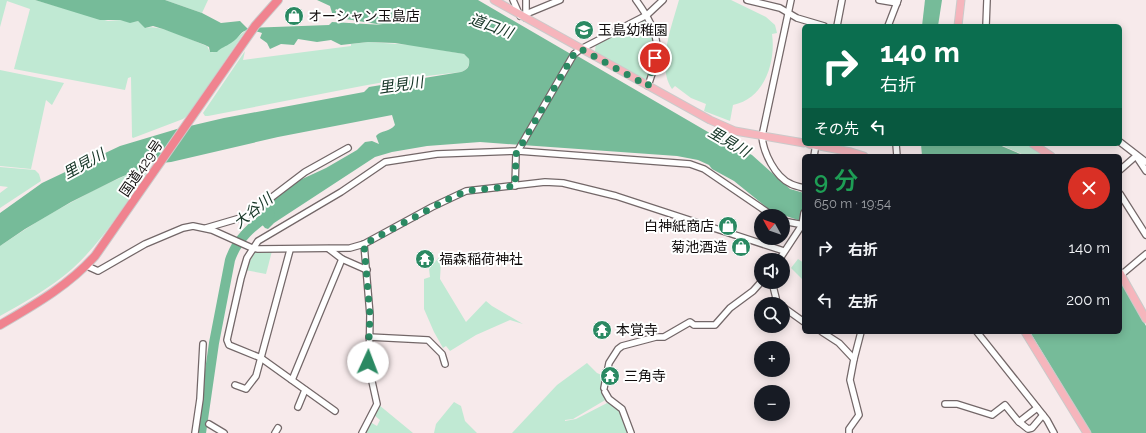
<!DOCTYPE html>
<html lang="ja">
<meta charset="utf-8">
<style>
body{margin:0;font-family:Raleway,"Noto Sans JP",sans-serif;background:#20242c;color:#f1f3f6;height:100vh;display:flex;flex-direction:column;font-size:15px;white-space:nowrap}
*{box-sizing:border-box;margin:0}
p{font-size:13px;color:#9ea1a6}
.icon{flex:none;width:22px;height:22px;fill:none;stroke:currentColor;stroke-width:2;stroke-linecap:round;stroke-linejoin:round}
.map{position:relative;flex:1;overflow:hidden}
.panel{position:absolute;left:802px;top:154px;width:320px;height:180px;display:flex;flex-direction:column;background:#171b24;border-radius:6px;box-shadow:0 2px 10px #0003}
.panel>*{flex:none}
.top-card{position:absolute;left:802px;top:24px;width:320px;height:122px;border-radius:6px;box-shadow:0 2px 10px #0003;background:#0b6e4f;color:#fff;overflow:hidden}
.needle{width:26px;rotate:310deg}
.buttons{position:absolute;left:754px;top:209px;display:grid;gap:8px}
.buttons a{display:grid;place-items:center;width:36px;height:36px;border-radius:50%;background:#171b24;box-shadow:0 2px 10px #0003;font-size:20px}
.pin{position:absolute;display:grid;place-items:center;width:34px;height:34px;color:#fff;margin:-17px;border:2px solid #fff;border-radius:50%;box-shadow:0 1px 4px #0007}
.me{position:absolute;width:44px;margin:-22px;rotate:2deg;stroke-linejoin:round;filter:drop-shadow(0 0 3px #0008)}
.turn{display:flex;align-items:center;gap:14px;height:84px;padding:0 12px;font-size:18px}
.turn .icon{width:52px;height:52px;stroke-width:2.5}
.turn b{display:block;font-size:28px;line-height:34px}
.then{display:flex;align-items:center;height:38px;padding:0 12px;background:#0003;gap:8px;font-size:15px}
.round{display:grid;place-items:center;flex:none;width:42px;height:42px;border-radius:21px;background:#20242c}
.overview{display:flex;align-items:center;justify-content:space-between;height:68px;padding:0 12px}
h1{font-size:24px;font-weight:600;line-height:30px;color:#1e9e55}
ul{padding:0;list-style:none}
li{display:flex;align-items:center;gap:12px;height:52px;padding:0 12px}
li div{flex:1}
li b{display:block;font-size:15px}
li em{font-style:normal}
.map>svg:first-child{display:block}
</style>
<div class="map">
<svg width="1146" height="433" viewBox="0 0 1146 433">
<rect width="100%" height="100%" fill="#f7eaeb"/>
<g fill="#c0e9d3">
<path d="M0,0H35L108,21L120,20L130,22L138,21L146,28C158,23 194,41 207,46L210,52C218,53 218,48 224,45C234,40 237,38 246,30L188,115L183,119L133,138L132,137L131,77L128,78L125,90L14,69L30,9L7,1L0,27Z"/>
<polygon points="165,0 208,0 202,13"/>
<path d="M679,0H731L766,17L775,25L777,33L772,34C776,61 765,99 733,105L730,121L704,111L706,104L691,98L675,86L672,89C656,66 672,25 679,0Z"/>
<polygon points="647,15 657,37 650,82 595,52 596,41"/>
<path d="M368,42L413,45L464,54L469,59C470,66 467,70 461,72L401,79L362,86L208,116H205L203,113L245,51L243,60L351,46V44Z"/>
<polygon points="0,70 64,83 52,105 46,100 31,169 0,166"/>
<polygon points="999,144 1027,144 1040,152 1038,156 1026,156"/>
<path d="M152,164C128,200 104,240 72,269C50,288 25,302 0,316V246C48,213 98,186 152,164Z"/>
<polygon points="0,167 35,170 39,174 41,181 0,208 0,193 8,187 0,186"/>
<polygon points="272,251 266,274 245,270 255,252"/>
<polygon points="440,256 441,261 440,279 466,322 486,301 492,306 523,324 510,320 476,335 450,351 446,346 443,348 434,332 424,309 424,279 430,277 429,269"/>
<polygon points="798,259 804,263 804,281 791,268"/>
<polygon points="587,363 597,373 604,376 607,399 573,419 565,420 565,421 576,419 609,402 619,408 629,433 512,433 557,385"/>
<polygon points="454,402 461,406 465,421 477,433 434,433 436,424"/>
<polygon points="379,405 413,433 364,433 370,422 377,426 380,420 374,415"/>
</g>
<g fill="#76bb99">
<path d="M35,0H165L202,13L221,23L240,21L247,28L329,25L332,22L383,25L346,19L337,9L335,10L338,14L333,16L330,6L317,0H478L569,53L574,54L720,139L752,155L790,189L804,193V222L771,211L734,181L712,169L709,165L698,160L677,156L480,142L427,146L392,152L375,157L274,223L268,229L265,228L253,214L300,180L326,168L357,150L365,142L372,141L379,144L376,136C381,130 390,132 395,125L392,115L278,137L171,162L152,164L119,178L71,202L25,229L0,246V213L42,183L120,146L177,129L224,118L364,92L369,87L461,72C468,70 470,66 469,59L464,54L395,43L368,42L341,45L331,40L317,42L298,39L294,45L281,44L270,49L267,43L260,38L262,33C239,25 244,35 231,43C225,47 222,47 217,52H210L209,47L205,45L163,29L153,26L145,28L138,21L130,23L120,20H100Z"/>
<polygon points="925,0 942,0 938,26 922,26"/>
<polygon points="921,144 997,144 1025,156 922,156"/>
<polygon points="1120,280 1146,326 1146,433 1091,433 1030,332 1120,332"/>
</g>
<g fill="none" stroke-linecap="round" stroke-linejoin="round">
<path stroke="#76bb99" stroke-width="10" d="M201,433L214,343L230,260C237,239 252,226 270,214"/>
<g stroke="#736768" stroke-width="8">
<g id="minor">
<polyline points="513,0 520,16"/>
<path d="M636,0C660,33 662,47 648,86"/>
<polyline points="747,0 780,8 797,18 824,26"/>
<path d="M791,0L762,136C763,152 775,177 791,184C795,186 800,187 804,188"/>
<polyline points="879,0 897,3"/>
<polyline points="526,14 560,0"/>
<polyline points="526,18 526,0"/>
<polyline points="837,26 842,0"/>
<polyline points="888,26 898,0"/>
<polyline points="986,26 987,0"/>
<polyline points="1120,142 1146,162"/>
<polyline points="896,144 897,156"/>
<polyline points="814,156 816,144"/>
<polyline points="1136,156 1146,171"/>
<polyline points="1120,170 1136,156"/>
<polyline points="515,186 516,154 574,54 581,49 647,15 663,0"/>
<polyline points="1120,194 1146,235"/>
<polyline points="783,221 804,225"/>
<polyline points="206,228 247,216 305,172 348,148"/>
<polyline points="342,259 367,270"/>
<polyline points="779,260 802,225 804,213"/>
<polyline points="87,266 98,271 145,244 183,228 193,226 212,230 252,248 258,249 350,248 364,244 432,207 466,191 545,182 563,183 616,196 784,251"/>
<polyline points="1121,275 1146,254"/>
<polyline points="772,282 777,302 779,304"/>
<polyline points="783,307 804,322"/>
<polyline points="822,332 839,343 854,359 850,380 859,415 849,429 849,433"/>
<polyline points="977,332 1047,420 1054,433"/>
<polyline points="369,337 428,340 442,354 445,364"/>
<polyline points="854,359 861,332"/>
<polyline points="292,380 342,259 329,249"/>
<polyline points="235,385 246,389 256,376 290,250"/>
<polyline points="604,388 609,363 618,349 622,346 656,337 664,337 690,322 694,325 715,325 730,308 753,291 761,282"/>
<polyline points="605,392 609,399 622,409 631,433"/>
<polyline points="945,404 957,404 992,415 1005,405 1018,421 1028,429 1032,428 1043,415"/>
<polyline points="298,407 305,390"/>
<polyline points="335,411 261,358 229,345 227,340 241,278 247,258 258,241 341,192 385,162 437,154 518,151 690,164 704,169 773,216"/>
<polyline points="1019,422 1037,408"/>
<polyline points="209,424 224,433"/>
<polyline points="195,433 200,399 203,344"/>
<polyline points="275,433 278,428"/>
<polyline points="362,433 377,404 369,368 370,315 364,244"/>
</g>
</g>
<g stroke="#cbcaca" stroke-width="9">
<g id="major">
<polyline points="494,0 710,120 735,131 804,143"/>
<polyline points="958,26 961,0"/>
<polyline points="809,144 851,152 864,156"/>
<polyline points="1033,144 1051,156"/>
<polyline points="1120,273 1146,319"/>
<polyline points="1025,332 1087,433"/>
</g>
</g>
<g stroke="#cbcaca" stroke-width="10">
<path id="highway" d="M0,325C34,305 68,286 95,256L255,26L278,0"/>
</g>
<use href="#minor" stroke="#fff" stroke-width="5.5"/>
<use href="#major" stroke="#f6b5bc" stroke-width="7"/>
<use href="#highway" stroke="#f0838f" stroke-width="8"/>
</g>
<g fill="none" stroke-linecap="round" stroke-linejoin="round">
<polyline stroke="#2a8962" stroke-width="7" stroke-dasharray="0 12.6" points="368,362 370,315 364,244 456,195 473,190 515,186 516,154 574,54 581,49 648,86 655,58"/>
</g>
<defs>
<g id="shop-disc" transform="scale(1)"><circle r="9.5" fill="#2a8962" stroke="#fff"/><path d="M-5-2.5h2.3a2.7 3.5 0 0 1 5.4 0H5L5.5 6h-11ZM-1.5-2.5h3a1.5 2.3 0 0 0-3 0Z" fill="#fff"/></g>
<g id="school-disc" transform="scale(1)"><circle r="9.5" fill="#2a8962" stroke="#fff"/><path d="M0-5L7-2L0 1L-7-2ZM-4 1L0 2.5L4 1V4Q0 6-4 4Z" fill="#fff"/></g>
<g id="temple-disc" transform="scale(1)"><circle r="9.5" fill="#2a8962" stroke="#fff"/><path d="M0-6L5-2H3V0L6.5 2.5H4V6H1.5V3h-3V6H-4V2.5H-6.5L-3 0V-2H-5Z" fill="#fff"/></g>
</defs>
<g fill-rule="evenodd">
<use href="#shop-disc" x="294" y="16"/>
<use href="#school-disc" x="584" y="30"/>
<use href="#shop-disc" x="728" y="226"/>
<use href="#shop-disc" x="741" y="247"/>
<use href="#temple-disc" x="425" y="259"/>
<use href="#temple-disc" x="602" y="330"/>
<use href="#temple-disc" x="610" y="376"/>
</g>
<g text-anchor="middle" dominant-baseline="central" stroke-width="4" stroke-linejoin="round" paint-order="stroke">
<g font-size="14" fill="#120e0e" stroke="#fff" text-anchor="start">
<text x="308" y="16">オーシャン玉島店</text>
<text x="598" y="30">玉島幼稚園</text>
<text x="714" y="226" text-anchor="end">白神紙商店</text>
<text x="727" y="247" text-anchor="end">菊池酒造</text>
<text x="439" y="259">福森稲荷神社</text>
<text x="616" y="330">本覚寺</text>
<text x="624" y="376">三角寺</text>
</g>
<g font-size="14" fill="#120e0e" stroke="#fff">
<text transform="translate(141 168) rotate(-56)">国道429号</text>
</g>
<g font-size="15" font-style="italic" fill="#143425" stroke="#fff">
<text transform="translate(491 26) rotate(20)">道口川</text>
<text transform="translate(401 85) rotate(-8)">里見川</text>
<text transform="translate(729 142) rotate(30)">里見川</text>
<text transform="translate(84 164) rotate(-29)">里見川</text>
<text transform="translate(253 211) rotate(-39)">大谷川</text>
</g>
</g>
</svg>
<div class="buttons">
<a><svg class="needle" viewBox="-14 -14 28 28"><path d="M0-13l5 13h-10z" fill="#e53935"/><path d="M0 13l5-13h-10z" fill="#9ea1a6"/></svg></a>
<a><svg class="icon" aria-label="sound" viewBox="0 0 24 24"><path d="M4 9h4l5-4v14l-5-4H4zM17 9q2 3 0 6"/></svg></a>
<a><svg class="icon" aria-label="search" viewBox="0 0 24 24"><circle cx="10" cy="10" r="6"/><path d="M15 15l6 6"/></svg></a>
<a>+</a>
<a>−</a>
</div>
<div class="pin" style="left:655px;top:58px;background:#d93025"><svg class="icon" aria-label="arrive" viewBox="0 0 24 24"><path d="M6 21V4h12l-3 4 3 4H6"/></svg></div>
<svg class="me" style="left:368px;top:362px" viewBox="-20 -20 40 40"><circle r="19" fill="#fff"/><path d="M0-13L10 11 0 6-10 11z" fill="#2a8962"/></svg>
<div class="top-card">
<div class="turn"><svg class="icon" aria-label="right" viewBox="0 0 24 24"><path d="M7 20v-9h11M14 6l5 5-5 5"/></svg><div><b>140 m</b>右折</div></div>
<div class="then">その先<svg class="icon" aria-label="left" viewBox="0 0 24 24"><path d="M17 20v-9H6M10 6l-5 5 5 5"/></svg></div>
</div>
<section class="panel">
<div class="overview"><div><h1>9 分</h1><p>650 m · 19:54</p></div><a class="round" style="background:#d93025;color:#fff"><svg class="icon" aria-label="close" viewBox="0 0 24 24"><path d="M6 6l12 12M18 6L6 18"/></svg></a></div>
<ul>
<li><svg class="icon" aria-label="right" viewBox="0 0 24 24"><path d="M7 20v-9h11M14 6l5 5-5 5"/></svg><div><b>右折</b></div><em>140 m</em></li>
<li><svg class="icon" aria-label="left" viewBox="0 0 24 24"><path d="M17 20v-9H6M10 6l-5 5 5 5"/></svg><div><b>左折</b></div><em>200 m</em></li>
</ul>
</section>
</div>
